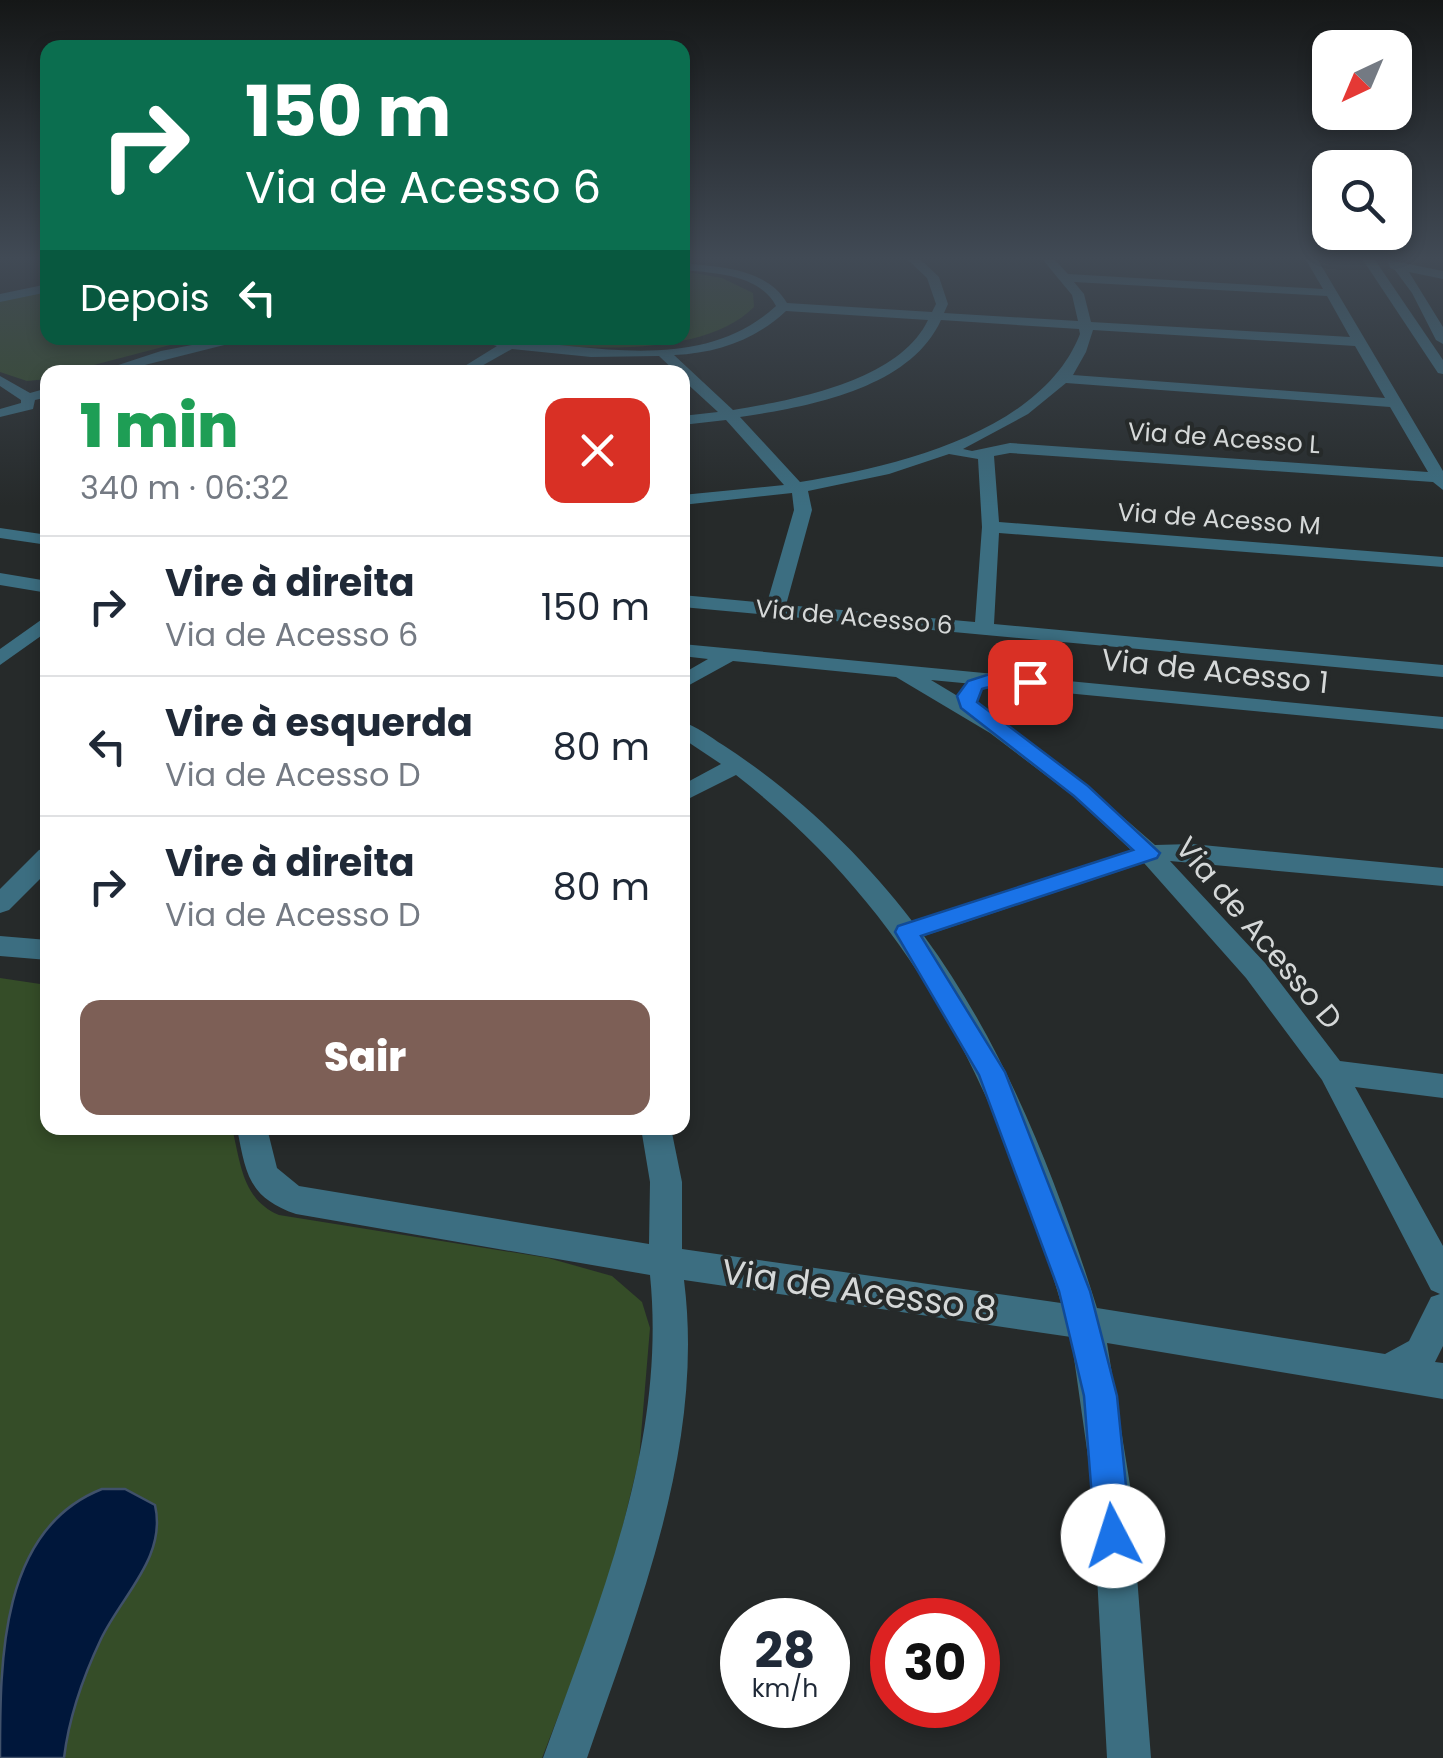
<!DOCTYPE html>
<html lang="pt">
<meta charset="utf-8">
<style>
body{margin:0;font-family:Poppins,sans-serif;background:#f6f6f7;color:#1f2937;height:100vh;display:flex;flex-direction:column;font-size:38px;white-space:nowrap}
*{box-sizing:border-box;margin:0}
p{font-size:32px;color:#747a83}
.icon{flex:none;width:55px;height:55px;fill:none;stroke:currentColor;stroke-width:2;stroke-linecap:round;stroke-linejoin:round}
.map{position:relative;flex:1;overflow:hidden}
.details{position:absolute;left:40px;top:365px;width:650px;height:770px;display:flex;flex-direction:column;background:#fff;border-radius:20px;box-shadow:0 5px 15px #0003}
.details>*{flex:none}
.top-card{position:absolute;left:40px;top:40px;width:650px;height:305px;border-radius:20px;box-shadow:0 5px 15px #0003;background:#0b6e4f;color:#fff;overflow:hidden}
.needle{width:65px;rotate:224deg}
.buttons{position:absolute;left:1312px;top:30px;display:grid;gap:20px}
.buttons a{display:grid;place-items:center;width:100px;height:100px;border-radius:20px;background:#fff;box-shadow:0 5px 15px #0003;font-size:50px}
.speed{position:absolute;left:720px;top:1598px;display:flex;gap:20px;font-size:50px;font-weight:700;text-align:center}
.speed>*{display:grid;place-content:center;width:130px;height:130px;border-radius:50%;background:#fff;box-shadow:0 5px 15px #0003;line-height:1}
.speed small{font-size:25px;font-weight:400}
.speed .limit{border:15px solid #d22;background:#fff;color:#111}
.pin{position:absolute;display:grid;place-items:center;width:85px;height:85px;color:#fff;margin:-42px;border-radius:20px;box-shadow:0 5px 15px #0006}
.me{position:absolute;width:110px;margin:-55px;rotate:355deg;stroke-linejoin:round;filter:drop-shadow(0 0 8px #0008)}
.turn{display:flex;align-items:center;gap:35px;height:210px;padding:0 40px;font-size:45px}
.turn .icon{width:130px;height:130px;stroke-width:2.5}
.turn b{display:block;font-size:70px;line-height:85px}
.then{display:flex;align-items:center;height:95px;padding:0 40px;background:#0003;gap:20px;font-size:38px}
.round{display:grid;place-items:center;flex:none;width:105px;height:105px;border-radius:20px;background:#f6f6f7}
.summary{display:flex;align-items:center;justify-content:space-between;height:170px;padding:0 40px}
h1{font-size:60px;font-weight:800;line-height:75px;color:#1e9e55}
.action{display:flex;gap:20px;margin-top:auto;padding:20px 40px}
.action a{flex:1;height:115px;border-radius:20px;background:#7d5f56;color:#fff;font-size:40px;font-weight:800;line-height:115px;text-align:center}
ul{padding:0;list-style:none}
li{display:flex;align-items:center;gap:30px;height:140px;padding:0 40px;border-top:2px solid #e0e1e3}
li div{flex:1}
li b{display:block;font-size:38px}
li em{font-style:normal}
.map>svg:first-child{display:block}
</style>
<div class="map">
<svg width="1443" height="1758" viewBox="0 0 1443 1758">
<rect width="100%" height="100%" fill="#262a2a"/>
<g fill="#354d28">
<path d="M683,271L722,278L753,293L754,307C702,360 569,350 503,338H682Z"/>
<polygon points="47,289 48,338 197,338 67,372 48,372 47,379 27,381 0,372 0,298"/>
<path d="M0,978L47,985L48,1128H232C241,1164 242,1199 279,1215L548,1258L612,1276L642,1302L650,1328L639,1459L620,1538L593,1626L542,1758H0Z"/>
</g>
<path fill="#00173b" stroke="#40516a" stroke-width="2.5" d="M102,1489H125L155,1505C167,1557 122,1595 101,1639C83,1677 69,1716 64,1758H0C0,1659 0,1529 102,1489Z"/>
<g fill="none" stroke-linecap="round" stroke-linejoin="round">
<g fill="#3c6e81" fill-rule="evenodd">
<path d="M908,260H921L939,277L948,304L944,313L1078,321L1072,295L1043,260H1055L1068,274L1323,289L1306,260H1318L1443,471V490L1433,482L1010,453L994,456L999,522L1443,557V567L999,533L994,624L1443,665V677L682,607V595L767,603L794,510L792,493L682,505V495L784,485L726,420L682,425V416L718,412L682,379V372H676L659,356L591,357L512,349L471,372H455L497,346L469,338C568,338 694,382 776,306C759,274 715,273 682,270V263C719,267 767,268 787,303L932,312L936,304L927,278ZM1074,282L1327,296L1350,337L1091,322L1084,294ZM786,311L928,320C899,381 794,400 733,410L674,355C717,353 755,340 786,311ZM941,320L1079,329L1080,334C1042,432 895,467 800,482L740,417C807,407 910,389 941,320ZM1093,330L1355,346L1385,398L1073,375L1086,352ZM1066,383L1390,407L1428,472L1010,443L972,451L963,449L1028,414ZM949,454L978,459L982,527L975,622L786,605L812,510L808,491L889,474Z"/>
<polygon points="1363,260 1375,260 1443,360 1443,374 1438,373"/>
<polygon points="1388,260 1443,271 1443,279 1409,272 1443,327 1443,344 1436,340 1412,293 1395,270 1390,268"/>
<polygon points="48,284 48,292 0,302 0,294"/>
<polygon points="228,338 252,338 117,372 97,372 161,351"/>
<polygon points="0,376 30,393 48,388 48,397 35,400 33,409 0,417 0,409 21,403 21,400 0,386"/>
<polygon points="0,528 48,535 48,545 0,538"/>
<polygon points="0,573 48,581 48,593 0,585"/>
<polygon points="48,615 48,631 0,665 0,649"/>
<path d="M682,644L1443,717V729L931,680C1013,728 1084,782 1155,845L1192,844L1443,868V886L1170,861L1266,964L1340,1061L1443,1074V1098L1355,1087L1443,1246V1346L1435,1362L1443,1363V1399L1107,1343L1130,1485L1151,1758H1107L1092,1485L1071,1337L684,1280C705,1445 639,1606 587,1758H543C599,1603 667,1443 650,1275L296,1214C248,1197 246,1174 237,1128H267L277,1168L299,1186L649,1244L650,1182L641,1128H671L682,1182V1249L1061,1303C997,1088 916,916 736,775L682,802V785L721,764L682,738V722C697,726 710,737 723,745C795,792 860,853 912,921L1131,850L1073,796L990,733L896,677L733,661L682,689V674L708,659L682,656ZM1144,863L1246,978L1322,1080L1431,1290L1440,1294L1431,1297L1409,1341L1385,1354L1097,1308C1056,1178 1005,1046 924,936Z"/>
<polygon points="48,848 48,871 9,910 0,913 0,889 39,850"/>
<polygon points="0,936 48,940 48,960 0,956"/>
</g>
</g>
<linearGradient id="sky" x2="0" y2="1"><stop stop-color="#151717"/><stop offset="0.51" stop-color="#414a55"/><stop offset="1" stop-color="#414a55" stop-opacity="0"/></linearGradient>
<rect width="1443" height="506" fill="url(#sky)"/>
<path fill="#1a73e8" stroke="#114b97" stroke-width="2.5" d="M993,673L1030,677L1040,682C1025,694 1000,682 982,689L977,702L1088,786L1160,853L1157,858L921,936L1005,1072L1090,1291L1117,1396L1131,1536L1126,1548L1113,1554L1101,1548L1095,1536L1084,1396L1059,1291L979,1075L895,932L898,926L1133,850L1074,796L961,708L957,696L968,681Z"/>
<g text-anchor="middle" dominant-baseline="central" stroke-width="8" stroke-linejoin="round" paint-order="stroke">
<g font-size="25" fill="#d5d8d8" stroke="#262a2a">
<text transform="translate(1224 438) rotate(4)">Via de Acesso L</text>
<text transform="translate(1219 519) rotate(4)">Via de Acesso M</text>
<text transform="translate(854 617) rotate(5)">Via de Acesso 6</text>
</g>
<g font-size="30" fill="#d5d8d8" stroke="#262a2a">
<text transform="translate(1215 671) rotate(6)">Via de Acesso 1</text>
<text transform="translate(1259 933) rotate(50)">Via de Acesso D</text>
</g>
<g font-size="35" fill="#d5d8d8" stroke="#262a2a">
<text transform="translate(859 1290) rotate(8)">Via de Acesso 8</text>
</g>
</g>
</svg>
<div class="buttons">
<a><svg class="needle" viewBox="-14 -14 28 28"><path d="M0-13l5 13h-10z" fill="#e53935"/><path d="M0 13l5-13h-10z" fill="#747a83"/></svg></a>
<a><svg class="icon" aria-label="search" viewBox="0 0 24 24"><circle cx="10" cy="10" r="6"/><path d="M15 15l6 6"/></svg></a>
</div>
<div class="speed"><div>28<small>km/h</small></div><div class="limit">30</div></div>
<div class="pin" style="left:1030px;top:682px;background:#d93025"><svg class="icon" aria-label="arrive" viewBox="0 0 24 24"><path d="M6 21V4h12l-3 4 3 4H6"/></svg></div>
<svg class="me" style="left:1113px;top:1536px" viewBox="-20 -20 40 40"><circle r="19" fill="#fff"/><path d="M0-13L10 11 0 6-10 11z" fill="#1a73e8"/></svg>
<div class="top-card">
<div class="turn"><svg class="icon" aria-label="right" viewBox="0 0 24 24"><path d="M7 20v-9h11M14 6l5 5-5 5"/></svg><div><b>150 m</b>Via de Acesso 6</div></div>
<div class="then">Depois<svg class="icon" aria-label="left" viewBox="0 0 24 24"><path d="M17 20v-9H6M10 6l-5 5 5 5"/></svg></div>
</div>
<section class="details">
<div class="summary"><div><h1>1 min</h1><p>340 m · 06:32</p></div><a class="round" style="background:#d93025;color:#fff"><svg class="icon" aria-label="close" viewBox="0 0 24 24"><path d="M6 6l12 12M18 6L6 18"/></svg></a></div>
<ul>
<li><svg class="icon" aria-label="right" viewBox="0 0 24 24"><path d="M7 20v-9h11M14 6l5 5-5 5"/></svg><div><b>Vire à direita</b><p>Via de Acesso 6</p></div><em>150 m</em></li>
<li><svg class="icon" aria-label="left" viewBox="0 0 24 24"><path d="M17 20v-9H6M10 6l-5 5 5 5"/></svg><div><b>Vire à esquerda</b><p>Via de Acesso D</p></div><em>80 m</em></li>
<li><svg class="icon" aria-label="right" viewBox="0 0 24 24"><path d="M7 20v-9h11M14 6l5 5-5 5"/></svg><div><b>Vire à direita</b><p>Via de Acesso D</p></div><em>80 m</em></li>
</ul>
<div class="action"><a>Sair</a></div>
</section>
</div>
